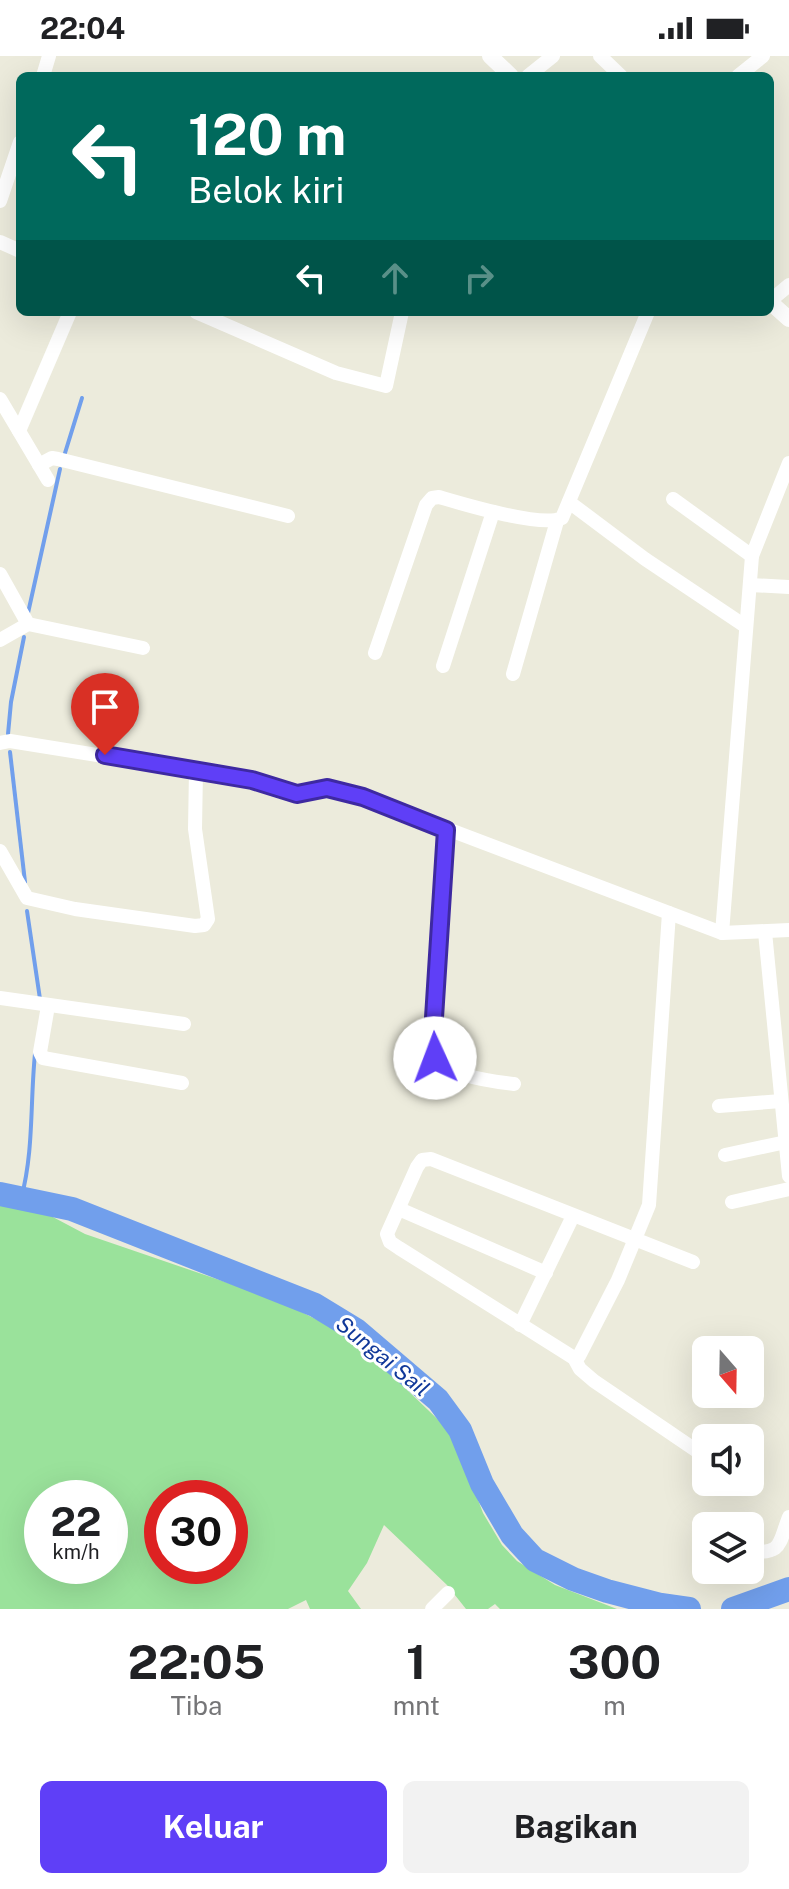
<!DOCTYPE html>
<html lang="id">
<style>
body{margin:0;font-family:"Public Sans",sans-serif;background:#f2f2f2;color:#202124;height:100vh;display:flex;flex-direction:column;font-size:30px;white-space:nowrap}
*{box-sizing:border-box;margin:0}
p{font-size:26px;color:#757577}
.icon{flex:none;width:44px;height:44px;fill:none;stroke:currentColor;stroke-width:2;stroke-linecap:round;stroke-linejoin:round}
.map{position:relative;height:1553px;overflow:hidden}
.drawer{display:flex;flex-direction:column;background:#fff;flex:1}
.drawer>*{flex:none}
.banner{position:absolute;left:16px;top:16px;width:758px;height:244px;border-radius:12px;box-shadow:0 8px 32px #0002;background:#00695c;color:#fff;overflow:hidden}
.needle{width:52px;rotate:160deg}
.tools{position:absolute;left:692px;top:1280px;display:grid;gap:16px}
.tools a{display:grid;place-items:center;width:72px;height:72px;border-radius:12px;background:#fff;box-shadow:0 8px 32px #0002;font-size:40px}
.speed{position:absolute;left:24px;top:1424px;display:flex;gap:16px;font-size:40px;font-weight:700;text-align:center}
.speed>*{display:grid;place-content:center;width:104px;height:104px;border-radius:50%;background:#fff;box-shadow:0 8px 32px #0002;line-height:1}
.speed small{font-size:20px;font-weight:400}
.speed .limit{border:12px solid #d22;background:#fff;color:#111}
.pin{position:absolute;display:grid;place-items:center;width:68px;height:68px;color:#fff;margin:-82px -34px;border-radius:50% 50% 50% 0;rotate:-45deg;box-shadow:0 0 8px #0007}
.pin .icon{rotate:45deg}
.me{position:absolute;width:88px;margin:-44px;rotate:358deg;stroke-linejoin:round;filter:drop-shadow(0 0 6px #0008)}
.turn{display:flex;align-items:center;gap:28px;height:168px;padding:0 40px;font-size:36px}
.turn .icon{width:104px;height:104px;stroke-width:2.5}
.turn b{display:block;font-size:56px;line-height:68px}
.lanes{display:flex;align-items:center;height:76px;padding:0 40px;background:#0003;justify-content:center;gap:40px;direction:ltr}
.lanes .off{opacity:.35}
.eta{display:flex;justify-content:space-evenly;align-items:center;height:136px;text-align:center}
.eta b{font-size:48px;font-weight:700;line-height:56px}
.button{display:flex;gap:16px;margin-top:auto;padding:16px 40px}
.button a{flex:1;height:92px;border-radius:12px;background:#5f3ff7;color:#fff;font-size:32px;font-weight:700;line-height:92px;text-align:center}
.button a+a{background:#f2f2f2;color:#202124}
.status{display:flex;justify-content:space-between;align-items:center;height:56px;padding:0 40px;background:#fff;direction:ltr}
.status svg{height:22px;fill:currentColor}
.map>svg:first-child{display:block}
</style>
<div class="status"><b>22:04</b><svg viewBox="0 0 49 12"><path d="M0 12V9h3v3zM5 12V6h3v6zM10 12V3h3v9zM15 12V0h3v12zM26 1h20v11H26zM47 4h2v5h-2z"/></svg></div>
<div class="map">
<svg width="789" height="1553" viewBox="0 0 789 1553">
<rect width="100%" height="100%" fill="#ecebdc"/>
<path fill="#9ae29b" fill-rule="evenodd" d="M0,1146L51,1160L85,1178L275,1243L352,1281L453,1378L483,1457L502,1489L517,1505L555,1529L617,1553H500L495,1548L488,1553H466L447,1529L384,1469L367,1507L348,1535L361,1553H310L306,1544L288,1553H0ZM42,1442H110V1510H42ZM162,1442H230V1510H162Z"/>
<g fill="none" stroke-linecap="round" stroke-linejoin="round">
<g stroke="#719fec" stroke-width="4">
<polyline points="65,397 82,342"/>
<polyline points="28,557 60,413"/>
<polyline points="8,678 11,646 24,581"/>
<polyline points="10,696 25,826"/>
<polyline points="27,855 40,943"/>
<path d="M21,1143C34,1095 30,1046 35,998"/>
</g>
<g stroke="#719fec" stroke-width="24">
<polyline points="0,1138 72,1153 315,1249 356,1274 438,1344 460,1374 482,1428 512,1479 535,1504 573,1523 607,1535 661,1549 689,1553"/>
<polyline points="733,1553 789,1533"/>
</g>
<g stroke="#fff" stroke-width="14">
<polyline points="600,0 621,20"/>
<polyline points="43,20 49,0"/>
<polyline points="528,20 553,0"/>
<polyline points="738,20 763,0"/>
<polyline points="0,145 20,86"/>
<polyline points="0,186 20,195"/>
<polyline points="770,245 789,229"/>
<polyline points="196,256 336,317 386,330 402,256"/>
<polyline points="0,343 48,424"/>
<polyline points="19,375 70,256"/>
<polyline points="39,409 52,402 58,403 288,460"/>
<polyline points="673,443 752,500"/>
<polyline points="569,446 645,503 745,570"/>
<polyline points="0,518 28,568"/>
<polyline points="750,529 789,531"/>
<polyline points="28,568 143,592"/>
<polyline points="0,584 28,568"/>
<path d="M375,597L426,449L432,442L439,441C463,448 542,472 562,462L648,256"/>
<polyline points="443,610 493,456"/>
<polyline points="513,618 557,465"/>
<polyline points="0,687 10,685 252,724 297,738 327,732 363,741 722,877 789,874"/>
<path d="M446,774L432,993C440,1020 490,1025 514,1028"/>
<polyline points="0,795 27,842 75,853 195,870 204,869 208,863 195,773 196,714"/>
<polyline points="765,876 789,1120"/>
<polyline points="722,877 752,500 789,407"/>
<polyline points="0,942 184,968"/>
<polyline points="48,950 40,996 43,1002 182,1027"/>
<polyline points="719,1050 781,1045"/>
<polyline points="725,1099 786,1086"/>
<polyline points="732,1146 789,1133"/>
<polyline points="399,1153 546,1217"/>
<polyline points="693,1206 431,1103 422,1104 417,1111 387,1178 390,1186 399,1192 574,1302 580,1313 594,1325 697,1395"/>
<polyline points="520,1269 573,1160"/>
<polyline points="574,1302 579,1300 618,1224 649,1149 669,857"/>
<path d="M750,1496C783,1497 778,1489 789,1461"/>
<polyline points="432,1553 448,1537"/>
</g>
<g stroke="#fff" stroke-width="16">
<polyline points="490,0 511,20"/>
<polyline points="770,246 789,263"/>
</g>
</g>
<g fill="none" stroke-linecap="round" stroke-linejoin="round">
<g stroke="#3e29a1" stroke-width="20">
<polyline id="route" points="105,699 252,724 297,738 327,732 363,741 446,774 432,993 435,1002"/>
</g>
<use href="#route" stroke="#5f3ff7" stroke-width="14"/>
</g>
<g text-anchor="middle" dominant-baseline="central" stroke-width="6" stroke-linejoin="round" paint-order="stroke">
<g font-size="22" font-style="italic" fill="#103899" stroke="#fff">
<text transform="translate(383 1300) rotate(39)">Sungai Sail</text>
</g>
</g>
</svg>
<div class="tools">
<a><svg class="needle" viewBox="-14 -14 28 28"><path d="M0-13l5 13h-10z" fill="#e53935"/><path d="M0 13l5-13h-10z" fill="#757577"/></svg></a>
<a><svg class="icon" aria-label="sound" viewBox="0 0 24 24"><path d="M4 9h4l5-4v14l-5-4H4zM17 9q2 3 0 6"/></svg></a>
<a><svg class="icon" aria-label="layers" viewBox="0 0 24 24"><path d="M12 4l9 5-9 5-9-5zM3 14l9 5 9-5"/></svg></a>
</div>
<div class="speed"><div>22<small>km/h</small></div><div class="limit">30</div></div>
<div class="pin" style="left:105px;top:699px;background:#d93025"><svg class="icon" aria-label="arrive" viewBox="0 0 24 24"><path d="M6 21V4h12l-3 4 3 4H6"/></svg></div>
<svg class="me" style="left:435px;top:1002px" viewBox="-20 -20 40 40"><circle r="19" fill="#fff"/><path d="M0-13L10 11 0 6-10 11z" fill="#5f3ff7"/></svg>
<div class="banner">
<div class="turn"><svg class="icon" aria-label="left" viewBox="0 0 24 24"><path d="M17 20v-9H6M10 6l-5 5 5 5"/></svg><div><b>120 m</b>Belok kiri</div></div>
<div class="lanes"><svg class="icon" aria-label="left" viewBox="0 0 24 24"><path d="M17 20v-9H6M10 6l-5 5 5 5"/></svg><svg class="icon off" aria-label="ahead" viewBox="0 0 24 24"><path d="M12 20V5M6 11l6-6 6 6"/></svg><svg class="icon off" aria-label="right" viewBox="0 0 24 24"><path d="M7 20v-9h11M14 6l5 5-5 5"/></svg></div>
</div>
</div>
<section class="drawer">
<div class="eta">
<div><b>22:05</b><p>Tiba</p></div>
<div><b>1</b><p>mnt</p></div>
<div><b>300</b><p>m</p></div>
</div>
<div class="button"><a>Keluar</a><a>Bagikan</a></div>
</section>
